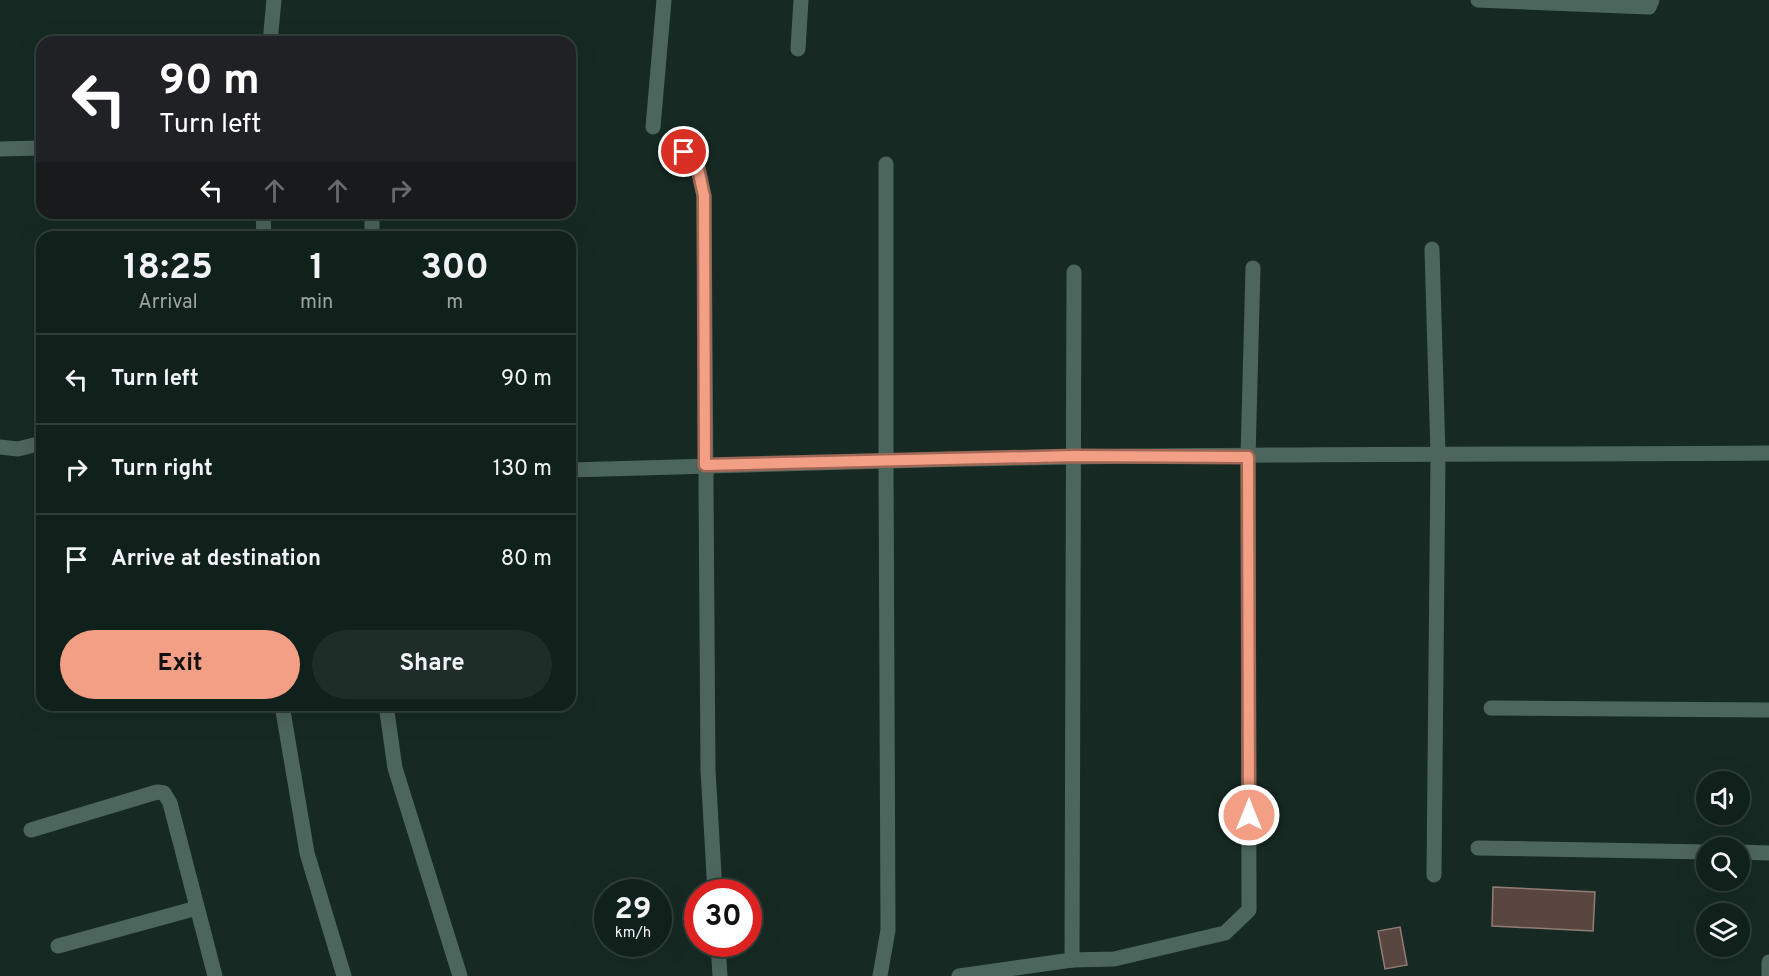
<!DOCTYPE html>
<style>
body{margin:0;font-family:Overpass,sans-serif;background:#1e2d27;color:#f1f3f6;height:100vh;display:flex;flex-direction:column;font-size:22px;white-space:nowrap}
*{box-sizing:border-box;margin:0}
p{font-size:20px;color:#9ca3a2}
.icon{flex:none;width:33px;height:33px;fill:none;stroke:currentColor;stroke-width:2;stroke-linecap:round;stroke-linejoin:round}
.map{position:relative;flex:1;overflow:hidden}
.drawer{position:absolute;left:36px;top:231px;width:540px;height:480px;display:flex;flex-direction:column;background:#10201a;border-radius:18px;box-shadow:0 6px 24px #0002,0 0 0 2px #303e39}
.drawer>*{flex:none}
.hud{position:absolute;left:36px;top:36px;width:540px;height:183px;border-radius:18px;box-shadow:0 6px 24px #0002,0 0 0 2px #303e39;background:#202124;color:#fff;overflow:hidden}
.fabs{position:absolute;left:1696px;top:771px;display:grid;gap:12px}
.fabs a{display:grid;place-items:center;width:54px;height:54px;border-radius:50%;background:#10201a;box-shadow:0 6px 24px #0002,0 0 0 2px #303e39;font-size:30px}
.speed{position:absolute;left:594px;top:879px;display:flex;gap:12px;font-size:30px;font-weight:700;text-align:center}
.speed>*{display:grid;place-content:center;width:78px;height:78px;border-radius:50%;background:#10201a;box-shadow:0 6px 24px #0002,0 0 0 2px #303e39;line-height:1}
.speed small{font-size:15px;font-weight:400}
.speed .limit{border:9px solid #d22;background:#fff;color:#111}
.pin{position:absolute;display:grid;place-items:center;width:51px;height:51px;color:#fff;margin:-26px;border:3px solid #fff;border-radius:50%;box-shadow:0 2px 6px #0007}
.me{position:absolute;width:66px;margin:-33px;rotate:0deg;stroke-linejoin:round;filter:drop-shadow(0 0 4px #0008)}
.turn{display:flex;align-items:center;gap:21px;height:126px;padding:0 24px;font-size:27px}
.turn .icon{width:78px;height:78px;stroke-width:2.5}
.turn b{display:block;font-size:42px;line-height:51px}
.lanes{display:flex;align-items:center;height:57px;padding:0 24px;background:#0003;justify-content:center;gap:30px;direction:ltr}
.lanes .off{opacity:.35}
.eta{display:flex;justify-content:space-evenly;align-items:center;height:102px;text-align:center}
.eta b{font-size:36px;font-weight:700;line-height:42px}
.primary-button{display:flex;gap:12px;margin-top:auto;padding:12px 24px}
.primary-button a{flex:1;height:69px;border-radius:36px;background:#f39f85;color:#111;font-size:24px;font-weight:700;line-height:69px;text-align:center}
.primary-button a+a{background:#1e2d27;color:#f1f3f6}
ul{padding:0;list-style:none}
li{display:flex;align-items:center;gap:18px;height:90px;padding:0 24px;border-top:2px solid #303e39}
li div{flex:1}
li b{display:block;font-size:22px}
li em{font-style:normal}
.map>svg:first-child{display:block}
</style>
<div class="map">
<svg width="1769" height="976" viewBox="0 0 1769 976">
<rect width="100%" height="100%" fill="#162a23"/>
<g fill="#5a4641" stroke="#917b75" stroke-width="1.5">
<polygon points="1493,887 1595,892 1593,931 1492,926"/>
<polygon points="1400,927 1407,965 1385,969 1378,931"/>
</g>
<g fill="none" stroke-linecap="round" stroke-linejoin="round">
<g stroke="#4d665d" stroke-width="15">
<polyline points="1478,0 1649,7 1652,0"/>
<polyline points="798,49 801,0"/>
<polyline points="653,127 664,0"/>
</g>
<g stroke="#4d665d" stroke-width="15">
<polyline points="270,42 274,0"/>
<polyline points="671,141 697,164 704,196 708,770 715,892"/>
<polyline points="0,149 42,148"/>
<path d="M886,164V461C1180,453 1475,455 1769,453"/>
<polyline points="263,213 264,237"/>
<polyline points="372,213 372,237"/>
<polyline points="1432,249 1438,455 1434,875"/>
<polyline points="0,447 18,449 42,443"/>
<polyline points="570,470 886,461 888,930 880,976"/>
<polyline points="282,705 307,853 344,976"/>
<polyline points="386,705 395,768 460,976"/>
<polyline points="1491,708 1769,710"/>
<polyline points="31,830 157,792 164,793 170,803 215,976"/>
<polyline points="1478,848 1707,852"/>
<polyline points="1740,852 1769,853"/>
<polyline points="718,944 720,976"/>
<polyline points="58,946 197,908"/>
<polyline points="1072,960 1074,272"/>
<polyline points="959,976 1072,960 1114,959 1225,933 1249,910 1248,457 1253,268"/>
<polyline points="1769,976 1769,962"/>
</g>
</g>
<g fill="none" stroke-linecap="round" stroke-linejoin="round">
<g stroke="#9e6756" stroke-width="15">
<polyline id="route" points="684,152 697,164 704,196 705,465 1074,456 1248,457 1249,815"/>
</g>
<use href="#route" stroke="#f39f85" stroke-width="10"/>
</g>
</svg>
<div class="fabs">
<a><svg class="icon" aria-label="sound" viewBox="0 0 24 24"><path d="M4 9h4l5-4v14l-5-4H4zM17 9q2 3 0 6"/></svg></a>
<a><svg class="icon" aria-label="search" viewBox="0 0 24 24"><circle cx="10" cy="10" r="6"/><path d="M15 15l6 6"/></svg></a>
<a><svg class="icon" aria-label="layers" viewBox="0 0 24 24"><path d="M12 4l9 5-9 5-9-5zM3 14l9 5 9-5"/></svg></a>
</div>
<div class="speed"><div>29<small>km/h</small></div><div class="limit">30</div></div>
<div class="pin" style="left:684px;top:152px;background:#d93025"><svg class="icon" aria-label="arrive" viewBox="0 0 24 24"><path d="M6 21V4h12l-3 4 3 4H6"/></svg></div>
<svg class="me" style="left:1249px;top:815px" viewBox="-20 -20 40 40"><circle r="17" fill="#f39f85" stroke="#fff" stroke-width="3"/><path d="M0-11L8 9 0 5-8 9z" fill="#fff"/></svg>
<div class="hud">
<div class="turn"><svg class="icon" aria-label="left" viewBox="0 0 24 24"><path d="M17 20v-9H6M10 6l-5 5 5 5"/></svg><div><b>90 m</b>Turn left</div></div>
<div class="lanes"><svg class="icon" aria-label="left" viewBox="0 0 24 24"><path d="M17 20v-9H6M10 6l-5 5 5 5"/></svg><svg class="icon off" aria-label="ahead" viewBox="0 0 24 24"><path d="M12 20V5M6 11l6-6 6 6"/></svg><svg class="icon off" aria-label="ahead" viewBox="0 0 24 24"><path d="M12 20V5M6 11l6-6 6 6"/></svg><svg class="icon off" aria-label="right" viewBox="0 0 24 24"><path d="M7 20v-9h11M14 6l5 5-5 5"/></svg></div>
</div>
<section class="drawer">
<div class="eta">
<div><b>18:25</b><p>Arrival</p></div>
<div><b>1</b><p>min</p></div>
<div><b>300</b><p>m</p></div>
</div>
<ul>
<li><svg class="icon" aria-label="left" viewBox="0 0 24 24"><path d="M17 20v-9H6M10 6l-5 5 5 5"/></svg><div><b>Turn left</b></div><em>90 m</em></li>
<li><svg class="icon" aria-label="right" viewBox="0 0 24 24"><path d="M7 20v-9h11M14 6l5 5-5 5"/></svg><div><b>Turn right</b></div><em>130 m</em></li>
<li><svg class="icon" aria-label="arrive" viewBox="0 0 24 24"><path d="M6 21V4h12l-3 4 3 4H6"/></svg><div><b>Arrive at destination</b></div><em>80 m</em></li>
</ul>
<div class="primary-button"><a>Exit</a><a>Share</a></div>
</section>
</div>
